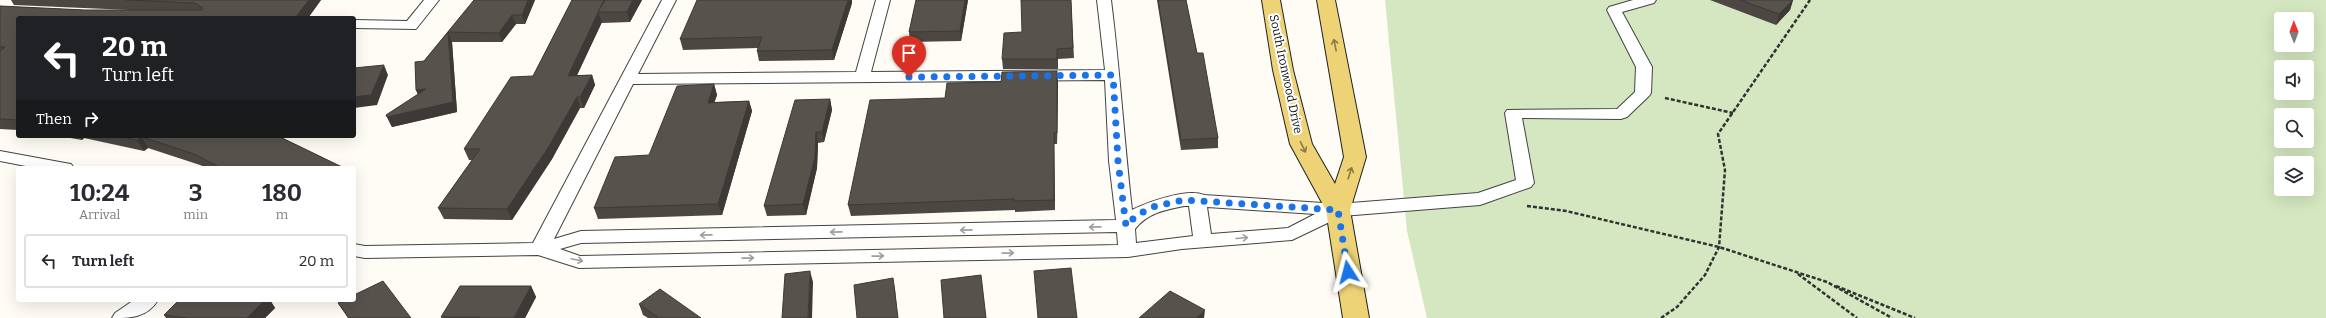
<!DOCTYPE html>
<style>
body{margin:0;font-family:Bitter,serif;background:#f7f7f7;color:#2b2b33;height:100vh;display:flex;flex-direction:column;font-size:15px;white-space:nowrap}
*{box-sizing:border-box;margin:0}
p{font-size:13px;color:#7c7c81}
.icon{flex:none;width:22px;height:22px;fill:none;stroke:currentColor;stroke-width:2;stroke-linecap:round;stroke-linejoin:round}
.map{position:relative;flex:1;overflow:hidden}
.panel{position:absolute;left:16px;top:166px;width:340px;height:136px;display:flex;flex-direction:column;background:#fff;border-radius:4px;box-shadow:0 4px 16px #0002}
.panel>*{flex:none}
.banner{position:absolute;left:16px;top:16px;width:340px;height:122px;border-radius:4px;box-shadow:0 4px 16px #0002;background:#202124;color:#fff;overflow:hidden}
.needle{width:26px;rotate:359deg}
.tools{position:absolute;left:2274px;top:12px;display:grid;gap:8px}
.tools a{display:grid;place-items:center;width:40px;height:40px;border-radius:4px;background:#fff;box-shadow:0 4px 16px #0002;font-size:20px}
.pin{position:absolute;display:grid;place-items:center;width:34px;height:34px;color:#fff;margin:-41px -17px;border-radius:50% 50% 50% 0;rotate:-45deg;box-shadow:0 0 4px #0007}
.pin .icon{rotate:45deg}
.me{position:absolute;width:44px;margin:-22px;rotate:351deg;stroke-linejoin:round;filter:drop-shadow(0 0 3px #0008)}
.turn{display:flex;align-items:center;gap:14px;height:84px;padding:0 20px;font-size:18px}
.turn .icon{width:52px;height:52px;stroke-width:2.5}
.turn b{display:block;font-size:28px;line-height:34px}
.then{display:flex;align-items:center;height:38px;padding:0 20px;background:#0003;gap:8px;font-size:15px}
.eta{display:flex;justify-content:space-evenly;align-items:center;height:68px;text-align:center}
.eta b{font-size:24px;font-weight:700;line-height:28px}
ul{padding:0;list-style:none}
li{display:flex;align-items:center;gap:12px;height:54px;margin:0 8px 6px;padding:0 12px;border:2px solid #e1e1e2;border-radius:4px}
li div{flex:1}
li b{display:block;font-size:15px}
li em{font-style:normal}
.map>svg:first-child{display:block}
</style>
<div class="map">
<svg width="2326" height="318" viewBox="0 0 2326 318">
<rect width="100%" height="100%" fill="#fefcf5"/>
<path fill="#d4e7c0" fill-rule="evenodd" d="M1385,0H2326V318H1427L1407,231ZM2281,19H2307V45H2281ZM2281,67H2307V93H2281ZM2281,115H2307V141H2281ZM2281,163H2307V189H2281Z"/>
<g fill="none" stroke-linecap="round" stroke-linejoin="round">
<g stroke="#434343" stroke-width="2">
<g id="lane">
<polygon points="424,0 439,0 416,29 354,28 354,20 407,21"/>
<path d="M662,0H676L638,74L856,72L876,0H890L871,72L1105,70L1097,0H1111C1120,70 1124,140 1132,210C1148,202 1187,188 1204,195L1338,204L1478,193L1516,180L1505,113L1507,110L1617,109L1635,92L1636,67L1607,10L1609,7L1633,0H1656L1654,3L1622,12L1652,67L1651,93L1649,96L1627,117L1621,119L1522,118L1534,183L1531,187L1480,205L1342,216L1292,240L1182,249L1128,257L579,268L538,255L365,258L354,256V244L365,246L533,243ZM1105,80L1109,161L1116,220L581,231L554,239L633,84ZM1184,206H1189L1193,236L1136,243L1135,229C1148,213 1164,210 1184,206ZM1207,207L1315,214L1288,228L1211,234ZM1117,232L1118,245L580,256L560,249L581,243Z"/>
<polygon points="0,151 65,163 71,164 74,168 36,168 0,161"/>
<path d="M134,300H158C147,318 130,318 112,318L115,313Z"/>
</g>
</g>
<g stroke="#212121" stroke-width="2">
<polygon id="primary" points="1262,0 1280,0 1293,70 1312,144 1335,184 1344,157 1317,0 1335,0 1366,157 1350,210 1369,318 1343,318 1326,210 1290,144 1273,70"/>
</g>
<g stroke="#323232" stroke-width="2.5" stroke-dasharray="4 2" stroke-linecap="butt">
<polyline points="1665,98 1733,113"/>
<polyline points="1527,206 1566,211 1719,247 1827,282 1892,318"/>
<polyline points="1798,274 1857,318"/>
<polyline points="1836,286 1915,318"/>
<polyline points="1661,318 1677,307 1705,275 1719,247 1725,170 1718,134 1810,0"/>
</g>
<use href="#lane" fill="#fff" fill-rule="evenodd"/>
<use href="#primary" fill="#edd276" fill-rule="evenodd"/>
</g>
<g fill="#4c4742">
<polygon points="11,0 321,0 308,18 18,18 18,130 0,129 0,6 85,10 130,10 14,5"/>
<polygon points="474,0 535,0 525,24 516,24 502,42 452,42 457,112 392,127 387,117 418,94 416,90 424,61"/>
<polygon points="572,0 642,0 630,22 602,23 602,22 577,75 592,75 595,85 584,108 580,108 552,159 512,220 444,219 438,208 472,160 469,160 464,149 533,76"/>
<polygon points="916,0 968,0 961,41 910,42 909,32"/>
<polygon points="1071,0 1074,58 1058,59 1058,69 1003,69 1002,59 1022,32"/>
<polygon points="1157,0 1186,0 1197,53 1218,138 1218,148 1181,150"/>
<polygon points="1710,0 1793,0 1790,10 1776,25"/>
<polygon points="852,3 834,60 759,61 757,51 758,48 683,50 680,39"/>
<polygon points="1058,82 1057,144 1054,144 1055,210 1015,212 1015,210 851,216 848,205 945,98"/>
<polygon points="714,84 717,95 714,102 749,101 752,111 722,215 598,219 594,208 649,155"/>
<polygon points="830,99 832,110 824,142 818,143 817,168 806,215 767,216 764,206"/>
<polygon points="59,136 278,136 342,167 342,168 207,168 200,165 148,148 144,151 84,138 82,140"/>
<polygon points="531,286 536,297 525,318 442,318 441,317"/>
<polygon points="179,300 270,300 275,308 265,318 166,318 164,315"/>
<polygon points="338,303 411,318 348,318"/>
<polygon points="639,304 701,318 648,318 643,315"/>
</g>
<g fill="#3e3936">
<polygon points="309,0 321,0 308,18 295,18"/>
<polygon points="528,0 535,0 525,24 522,15"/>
<polygon points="604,0 608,0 598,12 602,22 572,86 568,76"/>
<polygon points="633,0 642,0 630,22 627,12"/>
<polygon points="848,0 852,0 852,3 834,60 832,50"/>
<polygon points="965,0 968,0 961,41 960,31"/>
<polygon points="1793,0 1790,10 1776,25 1779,14"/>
<polygon points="512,15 516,24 502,42 499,33"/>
<polygon points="448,32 452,42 457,112 392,127 387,117 453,102"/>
<polygon points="384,65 388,75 377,105 354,108 354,97"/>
<polygon points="1057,71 1058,82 1057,144"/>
<polygon points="592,75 595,85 584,108 580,97"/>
<polygon points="714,84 717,95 711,113 708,103"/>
<polygon points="426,89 420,100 416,90"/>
<polygon points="577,97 580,108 552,159 512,220 507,209"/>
<polygon points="830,99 832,110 824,142 822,132"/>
<polygon points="749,101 752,111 722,215 718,204"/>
<polygon points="816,132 818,143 817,168 806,215 803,204"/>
<polygon points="1054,133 1054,144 1055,210 1054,200"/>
<polygon points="79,136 83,136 84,138 82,140"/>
<polygon points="142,137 148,148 144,151 137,140"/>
<polygon points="810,271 813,282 812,318 808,318"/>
<polygon points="893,278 895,289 898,318"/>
<polygon points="531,286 536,297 525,318 514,318"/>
<polygon points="265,300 270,300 275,308 265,318 247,318"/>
<polygon points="1205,310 1204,318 1196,318"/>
</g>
<g fill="#58524d" stroke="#3e3936">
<polygon points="126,0 309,0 295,18 18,18 18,120 0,119 0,51 5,47 0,47 0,6 85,10 202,10 203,8 195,3"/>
<polygon points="474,0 528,0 522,15 512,15 499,33 448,32 453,102 387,117 386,115 426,89 416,90 415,62 424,61"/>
<polygon points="572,0 604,0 568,76 592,75 580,97 577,97 548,148 507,209 438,208 480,149 464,149 511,77 533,76"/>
<polygon points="605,0 633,0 627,12 598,12"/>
<polygon points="697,0 848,0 832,50 757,51 762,37 680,39"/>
<polygon points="916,0 965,0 960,31 909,32"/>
<polygon points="1021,0 1071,0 1073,48 1057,49 1057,59 1002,59 1004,33 1022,32"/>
<polygon points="1158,0 1186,0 1197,53 1203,53 1218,138 1181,140"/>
<polygon points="1740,0 1793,0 1779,14"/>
<polygon points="384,65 371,95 354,97 354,68"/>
<polygon points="1057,71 1057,133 1054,133 1054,200 1014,201 1014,199 848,205 870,100 945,98 947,83 1001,82 1002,72"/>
<polygon points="714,84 708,103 749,101 718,204 594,208 615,157 649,155 677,86"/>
<polygon points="830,99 822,132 816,132 815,157 803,204 764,206 795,100"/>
<polygon points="117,136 278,136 342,167 339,168 221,168 194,154 142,137 137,140"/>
<polygon points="1071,268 1077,318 1038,318 1034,271"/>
<polygon points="810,271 808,318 782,318 785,274"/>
<polygon points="981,275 986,318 944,318 941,280"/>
<polygon points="893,278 898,318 857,318 854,285"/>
<polygon points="383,281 411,318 349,318 338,303 344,300 354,300 354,295"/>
<polygon points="460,286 531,286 514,318 479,318 479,317 441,317"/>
<polygon points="660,289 701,318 659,318 639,304"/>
<polygon points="1170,291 1205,310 1196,318 1139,318"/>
<polygon points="179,300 265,300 247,318 188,318 164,315"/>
</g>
<defs><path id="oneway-shaft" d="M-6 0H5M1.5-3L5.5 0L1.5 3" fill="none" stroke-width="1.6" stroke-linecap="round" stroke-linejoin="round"/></defs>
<g stroke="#8a7b48">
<use href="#oneway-shaft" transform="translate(1335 45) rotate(-101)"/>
<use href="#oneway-shaft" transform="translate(1303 147) rotate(64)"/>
<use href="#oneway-shaft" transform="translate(1350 173) rotate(-72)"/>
</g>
<g stroke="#9f9f9f">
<use href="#oneway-shaft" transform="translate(1095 227) rotate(179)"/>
<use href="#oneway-shaft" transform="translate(966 230) rotate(179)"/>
<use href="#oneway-shaft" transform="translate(836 232) rotate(179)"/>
<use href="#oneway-shaft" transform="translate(706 235) rotate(179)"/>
<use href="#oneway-shaft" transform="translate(1242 238) rotate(-5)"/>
<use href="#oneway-shaft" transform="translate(1008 253) rotate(-1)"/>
<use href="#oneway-shaft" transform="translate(878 256) rotate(-1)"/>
<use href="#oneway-shaft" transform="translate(748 258) rotate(-1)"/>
<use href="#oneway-shaft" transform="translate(577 260) rotate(12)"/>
</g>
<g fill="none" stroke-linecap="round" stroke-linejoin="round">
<polyline stroke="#1a73e8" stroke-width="7" stroke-dasharray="0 12.6" points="909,77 1113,75 1118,161 1126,226 1136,216 1152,207 1184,200 1338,210 1348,272"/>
</g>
<g text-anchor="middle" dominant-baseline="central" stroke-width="4" stroke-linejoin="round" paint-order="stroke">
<g font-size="12" fill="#101010" stroke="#fff">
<text transform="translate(1286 74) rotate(78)">South Ironwood Drive</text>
</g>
</g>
</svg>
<div class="tools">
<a><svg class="needle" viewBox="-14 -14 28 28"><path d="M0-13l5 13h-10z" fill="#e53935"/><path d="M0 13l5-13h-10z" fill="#7c7c81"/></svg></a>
<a><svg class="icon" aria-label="sound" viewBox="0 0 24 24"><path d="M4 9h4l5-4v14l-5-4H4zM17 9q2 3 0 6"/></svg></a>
<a><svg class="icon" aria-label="search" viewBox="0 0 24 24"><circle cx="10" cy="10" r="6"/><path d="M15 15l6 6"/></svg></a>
<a><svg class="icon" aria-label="layers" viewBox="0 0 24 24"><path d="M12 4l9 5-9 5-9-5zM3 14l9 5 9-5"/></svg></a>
</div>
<div class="pin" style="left:909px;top:77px;background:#d93025"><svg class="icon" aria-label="arrive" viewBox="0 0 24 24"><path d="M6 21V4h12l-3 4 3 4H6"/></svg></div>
<svg class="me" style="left:1348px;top:272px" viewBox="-20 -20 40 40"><path d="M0-17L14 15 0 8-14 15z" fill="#1a73e8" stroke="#fff" stroke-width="4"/></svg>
<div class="banner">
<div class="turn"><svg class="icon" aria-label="left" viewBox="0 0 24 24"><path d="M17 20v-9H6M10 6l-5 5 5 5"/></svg><div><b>20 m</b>Turn left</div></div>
<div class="then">Then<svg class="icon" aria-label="right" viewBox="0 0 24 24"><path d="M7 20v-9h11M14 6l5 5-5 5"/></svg></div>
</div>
<section class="panel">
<div class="eta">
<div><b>10:24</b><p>Arrival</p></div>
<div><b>3</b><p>min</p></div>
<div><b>180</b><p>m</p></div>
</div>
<ul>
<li><svg class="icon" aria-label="left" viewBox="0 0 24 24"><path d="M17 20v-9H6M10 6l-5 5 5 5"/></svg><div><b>Turn left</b></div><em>20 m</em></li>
</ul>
</section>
</div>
